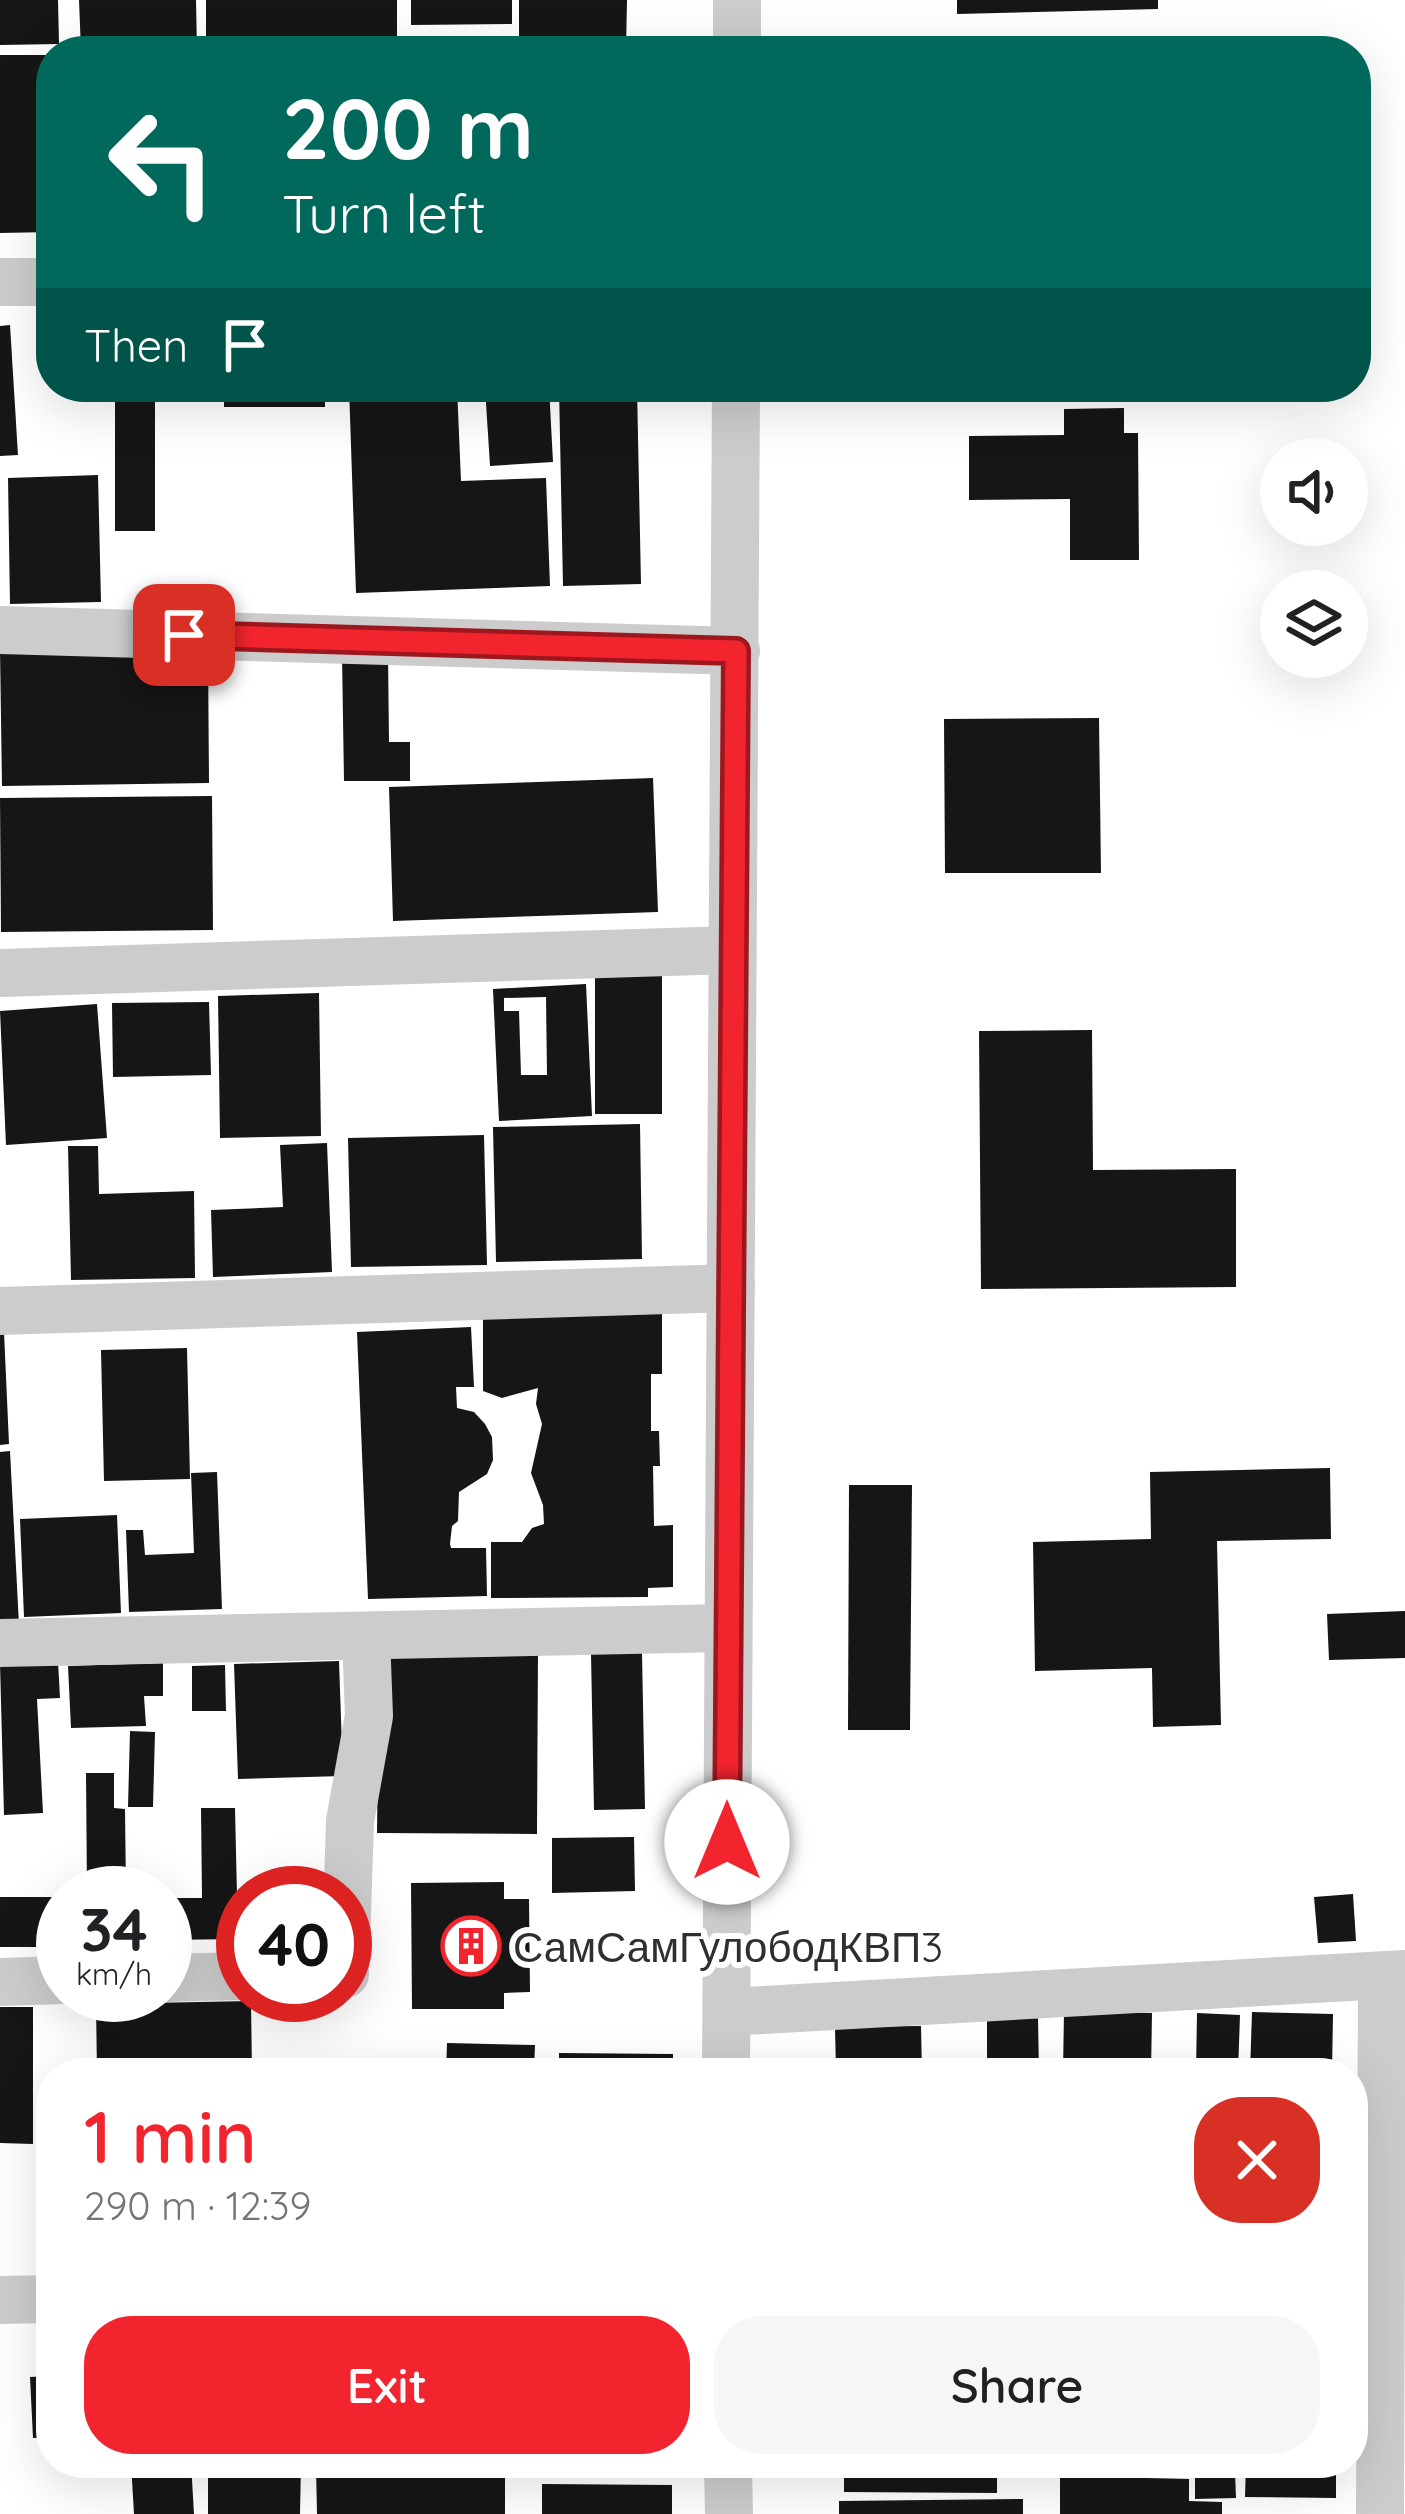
<!DOCTYPE html>
<meta charset="utf-8">
<style>
body{margin:0;font-family:Quicksand,sans-serif;background:#f6f6f6;color:#202124;height:100vh;display:flex;flex-direction:column;font-size:45px;white-space:nowrap}
*{box-sizing:border-box;margin:0}
p{font-size:39px;color:#757577}
.icon{flex:none;width:66px;height:66px;fill:none;stroke:currentColor;stroke-width:2;stroke-linecap:round;stroke-linejoin:round}
.map{position:relative;flex:1;overflow:hidden}
.side{position:absolute;left:36px;top:2058px;width:1332px;height:420px;display:flex;flex-direction:column;background:#fff;border-radius:48px;box-shadow:0 12px 48px #0002}
.side>*{flex:none}
.top-card{position:absolute;left:36px;top:36px;width:1335px;height:366px;border-radius:48px;box-shadow:0 12px 48px #0002;background:#00695c;color:#fff;overflow:hidden}
.fabs{position:absolute;left:1260px;top:438px;display:grid;gap:24px}
.fabs a{display:grid;place-items:center;width:108px;height:108px;border-radius:50%;background:#fff;box-shadow:0 12px 48px #0002;font-size:60px}
.speed{position:absolute;left:36px;top:1866px;display:flex;gap:24px;font-size:60px;font-weight:700;text-align:center}
.speed>*{display:grid;place-content:center;width:156px;height:156px;border-radius:50%;background:#fff;box-shadow:0 12px 48px #0002;line-height:1}
.speed small{font-size:30px;font-weight:400}
.speed .limit{border:18px solid #d22;background:#fff;color:#111}
.pin{position:absolute;display:grid;place-items:center;width:102px;height:102px;color:#fff;margin:-51px;border-radius:24px;box-shadow:0 6px 18px #0006}
.me{position:absolute;width:132px;margin:-66px;rotate:0deg;stroke-linejoin:round;filter:drop-shadow(0 0 9px #0008)}
.turn{display:flex;align-items:center;gap:42px;height:252px;padding:0 48px;font-size:54px}
.turn .icon{width:156px;height:156px;stroke-width:2.5}
.turn b{display:block;font-size:84px;line-height:102px}
.then{display:flex;align-items:center;height:114px;padding:0 48px;background:#0003;gap:24px;font-size:45px}
.round{display:grid;place-items:center;flex:none;width:126px;height:126px;border-radius:48px;background:#f6f6f6}
.headline{display:flex;align-items:center;justify-content:space-between;height:204px;padding:0 48px}
h1{font-size:72px;font-weight:600;line-height:90px;color:#f2242e}
.action{display:flex;gap:24px;margin-top:auto;padding:24px 48px}
.action a{flex:1;height:138px;border-radius:48px;background:#f2242e;color:#fff;font-size:48px;font-weight:600;line-height:138px;text-align:center}
.action a+a{background:#f6f6f6;color:#202124}
.map>svg:first-child{display:block}
</style>
<div class="map">
<svg width="1405" height="2514" viewBox="0 0 1405 2514">
<rect width="100%" height="100%" fill="#fff"/>
<g fill="#161616" fill-rule="evenodd">
<polygon points="0,0 58,0 59,44 0,45"/>
<polygon points="79,0 196,0 197,51 81,51"/>
<polygon points="206,0 397,0 397,42 206,46"/>
<polygon points="411,0 512,0 512,24 411,25"/>
<polygon points="519,0 627,0 626,51 519,51"/>
<polygon points="957,0 1158,0 1158,9 957,14"/>
<polygon points="417,41 509,42 509,51 417,51"/>
<polygon points="0,55 51,55 51,232 0,233"/>
<polygon points="10,325 18,455 0,456 0,326"/>
<polygon points="115,387 210,387 210,398 155,398 155,531 115,531"/>
<rect x="224" y="387" width="101" height="20"/>
<polygon points="349,387 457,387 461,481 546,478 550,586 356,593"/>
<polygon points="485,387 549,387 553,462 490,466"/>
<polygon points="559,387 637,387 641,584 563,586"/>
<polygon points="1124,408 1124,433 1138,433 1139,560 1070,560 1070,499 969,500 969,436 1064,435 1064,409"/>
<polygon points="98,475 101,602 10,604 8,478"/>
<polygon points="208,648 209,783 2,786 0,650"/>
<polygon points="388,654 389,742 410,742 410,781 344,781 342,655"/>
<polygon points="1099,718 1101,873 945,873 944,719"/>
<polygon points="653,778 658,912 393,921 389,787"/>
<polygon points="212,796 213,930 1,932 0,798"/>
<rect x="595" y="976" width="67" height="138"/>
<path d="M586,984L592,1116L499,1121L493,989ZM546,997L547,1075H521L519,1011H504V998Z"/>
<polygon points="319,993 321,1136 220,1138 218,996"/>
<polygon points="209,1002 211,1075 113,1077 112,1003"/>
<polygon points="97,1004 107,1138 6,1145 0,1011"/>
<polygon points="1092,1030 1093,1170 1236,1169 1236,1287 981,1289 979,1031"/>
<polygon points="640,1124 642,1259 496,1262 493,1127"/>
<polygon points="484,1135 487,1265 351,1267 348,1138"/>
<polygon points="327,1143 332,1272 213,1277 211,1210 283,1207 280,1145"/>
<polygon points="68,1146 98,1146 99,1194 194,1191 195,1278 71,1280"/>
<polygon points="662,1312 662,1374 651,1374 651,1431 659,1431 660,1466 653,1466 654,1526 673,1525 673,1587 648,1588 648,1597 491,1598 491,1542 522,1542 532,1528 544,1524 543,1505 531,1473 542,1424 536,1404 538,1388 502,1398 483,1391 483,1313"/>
<polygon points="471,1327 474,1387 456,1387 457,1408 474,1412 485,1424 492,1437 493,1460 487,1474 459,1492 458,1521 452,1526 450,1544 451,1548 486,1548 487,1596 368,1599 357,1332"/>
<polygon points="0,1332 4,1332 9,1444 0,1445"/>
<polygon points="187,1348 190,1479 104,1481 101,1350"/>
<polygon points="10,1451 19,1625 0,1626 0,1452"/>
<polygon points="1330,1468 1331,1539 1217,1541 1221,1725 1153,1727 1152,1668 1035,1671 1033,1542 1151,1539 1150,1472"/>
<polygon points="217,1472 222,1609 129,1612 126,1530 143,1530 145,1555 194,1553 191,1473"/>
<polygon points="849,1485 912,1485 910,1730 848,1730"/>
<polygon points="117,1515 121,1613 24,1617 20,1519"/>
<polygon points="1405,1611 1405,1658 1329,1660 1327,1614"/>
<polygon points="379,1648 538,1650 537,1834 377,1833"/>
<polygon points="642,1653 645,1809 594,1810 591,1654"/>
<polygon points="58,1661 60,1698 37,1699 43,1813 4,1815 0,1664"/>
<polygon points="339,1661 343,1776 238,1779 234,1664"/>
<polygon points="163,1663 163,1696 144,1696 146,1726 71,1728 68,1666"/>
<polygon points="225,1665 226,1711 192,1711 192,1666"/>
<polygon points="130,1731 155,1732 153,1807 128,1807"/>
<polygon points="86,1773 114,1773 114,1808 125,1809 126,1893 87,1893"/>
<polygon points="201,1808 235,1808 238,1939 165,1940 165,1898 202,1898"/>
<polygon points="634,1837 635,1891 552,1893 552,1838"/>
<polygon points="504,1882 504,1899 529,1899 530,1992 504,1993 504,2009 412,2009 411,1883"/>
<polygon points="1353,1894 1356,1941 1318,1943 1314,1897"/>
<rect x="0" y="1897" width="63" height="50"/>
<polygon points="251,2001 252,2073 97,2073 96,2004"/>
<polygon points="0,2007 33,2007 33,2144 0,2143"/>
<polygon points="1064,2011 1152,2013 1151,2073 1063,2073"/>
<polygon points="1252,2012 1333,2014 1332,2073 1250,2073"/>
<polygon points="1197,2013 1240,2015 1238,2073 1196,2073"/>
<polygon points="987,2017 1038,2017 1039,2073 987,2073"/>
<polygon points="921,2026 922,2073 836,2073 835,2027"/>
<polygon points="447,2043 535,2045 534,2073 446,2073"/>
<polygon points="559,2053 673,2054 673,2073 559,2073"/>
<polygon points="51,2376 51,2437 33,2438 30,2377"/>
<polygon points="131,2463 191,2463 194,2514 134,2514"/>
<polygon points="208,2463 301,2463 300,2514 208,2514"/>
<polygon points="537,2463 669,2463 669,2474 537,2472"/>
<polygon points="844,2463 997,2463 997,2493 844,2492"/>
<polygon points="1060,2463 1146,2463 1146,2478 1189,2479 1189,2501 1222,2502 1222,2514 1060,2514"/>
<polygon points="1195,2463 1204,2463 1204,2471 1235,2471 1236,2498 1195,2499"/>
<polygon points="1246,2463 1336,2463 1336,2498 1245,2497"/>
<polygon points="505,2466 505,2514 317,2514 316,2467"/>
<polygon points="542,2484 672,2485 672,2514 542,2514"/>
<polygon points="1023,2499 1023,2514 839,2514 839,2501"/>
</g>
<g fill="none" stroke-linecap="round" stroke-linejoin="round">
<g stroke="#ccc" stroke-width="48">
<polyline points="737,51 737,0"/>
<polyline points="0,282 51,282"/>
<polyline points="0,630 736,651"/>
<polyline points="0,973 732,950"/>
<polyline points="0,1311 731,1288"/>
<polyline points="0,1643 727,1628"/>
<polyline points="345,1974 350,1821 369,1716 366,1636"/>
<polyline points="165,1978 243,1976"/>
<polyline points="0,1982 63,1980"/>
<polyline points="727,2012 1405,1974"/>
<polyline points="726,2073 736,387"/>
<polyline points="0,2300 51,2299"/>
<polyline points="728,2463 729,2514"/>
<polyline points="1380,2514 1382,1976"/>
</g>
</g>
<g fill="none" stroke-linecap="round" stroke-linejoin="round">
<g stroke="#9d171e" stroke-width="30">
<polyline id="route" points="184,635 736,651 727,1842"/>
</g>
<use href="#route" stroke="#f2242e" stroke-width="21"/>
</g>
<defs>
<g id="building-ring" transform="scale(3)"><circle r="9.5" fill="#fff" stroke="#f2242e" stroke-width="1.5"/><path d="M-4-6H4V6H1V3H-1V6H-4ZM-2.5-4.3h1.7v1.8h-1.7ZM.8-4.3h1.7v1.8H.8ZM-2.5-1h1.7V.8h-1.7ZM.8-1h1.7V.8H.8Z" fill="#f2242e"/></g>
</defs>
<g fill-rule="evenodd">
<use href="#building-ring" x="471" y="1946"/>
</g>
<g text-anchor="middle" dominant-baseline="central" stroke-width="12" stroke-linejoin="round" paint-order="stroke">
<g font-size="42" fill="#2f2f2f" stroke="#fff" text-anchor="start">
<text x="513" y="1946">СамСамГулободКВП3</text>
</g>
</g>
</svg>
<div class="fabs">
<a><svg class="icon" aria-label="sound" viewBox="0 0 24 24"><path d="M4 9h4l5-4v14l-5-4H4zM17 9q2 3 0 6"/></svg></a>
<a><svg class="icon" aria-label="layers" viewBox="0 0 24 24"><path d="M12 4l9 5-9 5-9-5zM3 14l9 5 9-5"/></svg></a>
</div>
<div class="speed"><div>34<small>km/h</small></div><div class="limit">40</div></div>
<div class="pin" style="left:184px;top:635px;background:#d93025"><svg class="icon" aria-label="arrive" viewBox="0 0 24 24"><path d="M6 21V4h12l-3 4 3 4H6"/></svg></div>
<svg class="me" style="left:727px;top:1842px" viewBox="-20 -20 40 40"><circle r="19" fill="#fff"/><path d="M0-13L10 11 0 6-10 11z" fill="#f2242e"/></svg>
<div class="top-card">
<div class="turn"><svg class="icon" aria-label="left" viewBox="0 0 24 24"><path d="M17 20v-9H6M10 6l-5 5 5 5"/></svg><div><b>200 m</b>Turn left</div></div>
<div class="then">Then<svg class="icon" aria-label="arrive" viewBox="0 0 24 24"><path d="M6 21V4h12l-3 4 3 4H6"/></svg></div>
</div>
<section class="side">
<div class="headline"><div><h1>1 min</h1><p>290 m · 12:39</p></div><a class="round" style="background:#d93025;color:#fff"><svg class="icon" aria-label="close" viewBox="0 0 24 24"><path d="M6 6l12 12M18 6L6 18"/></svg></a></div>
<div class="action"><a>Exit</a><a>Share</a></div>
</section>
</div>
